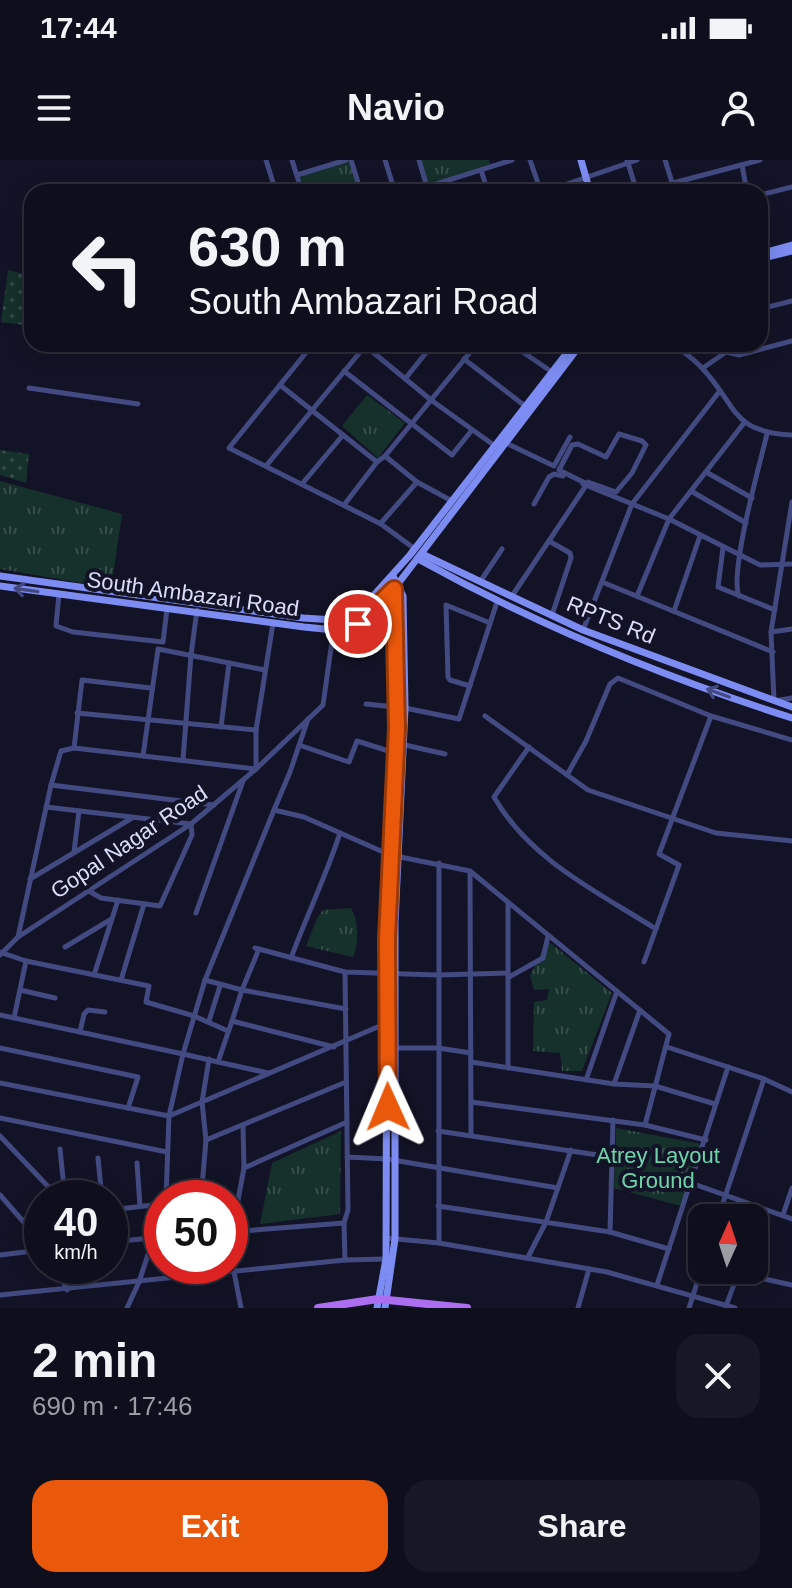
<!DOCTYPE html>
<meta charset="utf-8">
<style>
body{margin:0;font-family:Helvetica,sans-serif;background:#171726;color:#f1f3f6;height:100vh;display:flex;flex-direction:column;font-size:30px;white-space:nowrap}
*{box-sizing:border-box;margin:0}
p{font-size:26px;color:#9b9ca4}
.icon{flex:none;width:44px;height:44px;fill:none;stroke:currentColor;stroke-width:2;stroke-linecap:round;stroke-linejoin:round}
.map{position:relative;height:1148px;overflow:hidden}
.sheet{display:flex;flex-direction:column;background:#0e0e1d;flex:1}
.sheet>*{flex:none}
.banner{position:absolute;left:24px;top:24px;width:744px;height:168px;border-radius:24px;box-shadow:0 4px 20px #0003,0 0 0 2px #2e2e3b;background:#0e0e1d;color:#f1f3f6;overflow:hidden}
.needle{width:52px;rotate:3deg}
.fabs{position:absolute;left:688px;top:1044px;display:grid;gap:16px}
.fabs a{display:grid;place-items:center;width:80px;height:80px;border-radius:16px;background:#0e0e1d;box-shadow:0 4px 20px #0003,0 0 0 2px #2e2e3b;font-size:40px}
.speed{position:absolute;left:24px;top:1020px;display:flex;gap:16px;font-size:40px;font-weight:700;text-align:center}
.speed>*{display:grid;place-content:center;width:104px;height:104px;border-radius:50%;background:#0e0e1d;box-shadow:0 4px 20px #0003,0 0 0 2px #2e2e3b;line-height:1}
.speed small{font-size:20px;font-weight:400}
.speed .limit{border:12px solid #d22;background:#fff;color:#111}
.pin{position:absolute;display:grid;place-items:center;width:68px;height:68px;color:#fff;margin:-34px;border:4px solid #fff;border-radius:50%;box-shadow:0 2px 8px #0007}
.me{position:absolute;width:88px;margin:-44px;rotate:359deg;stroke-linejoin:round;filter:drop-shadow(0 0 6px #0008)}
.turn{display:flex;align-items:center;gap:28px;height:168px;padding:0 32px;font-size:36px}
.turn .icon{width:104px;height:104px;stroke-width:2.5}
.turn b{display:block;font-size:56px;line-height:68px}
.round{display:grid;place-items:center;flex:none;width:84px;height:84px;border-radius:24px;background:#171726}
.head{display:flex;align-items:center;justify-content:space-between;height:136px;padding:0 32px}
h1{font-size:48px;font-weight:800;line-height:60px}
.primary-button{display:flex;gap:16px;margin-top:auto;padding:16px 32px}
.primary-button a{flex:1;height:92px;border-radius:24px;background:#ea580c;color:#fff;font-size:32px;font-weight:800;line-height:92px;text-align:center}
.primary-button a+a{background:#171726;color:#f1f3f6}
.status{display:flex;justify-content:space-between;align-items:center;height:56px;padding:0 40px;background:#0e0e1d;direction:ltr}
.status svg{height:22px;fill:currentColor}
header{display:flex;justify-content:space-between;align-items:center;height:104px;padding:0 32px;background:#0e0e1d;font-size:36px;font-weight:800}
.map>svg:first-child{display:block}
</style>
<div class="status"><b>17:44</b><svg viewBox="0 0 49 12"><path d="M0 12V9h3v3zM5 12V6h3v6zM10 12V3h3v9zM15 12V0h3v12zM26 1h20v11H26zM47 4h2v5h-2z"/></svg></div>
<header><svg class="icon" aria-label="menu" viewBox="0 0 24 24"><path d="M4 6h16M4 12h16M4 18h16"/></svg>Navio<svg class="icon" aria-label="person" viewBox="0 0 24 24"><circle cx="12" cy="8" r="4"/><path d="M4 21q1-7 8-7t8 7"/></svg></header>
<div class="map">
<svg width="792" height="1148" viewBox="0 0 792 1148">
<defs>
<pattern id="grass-dots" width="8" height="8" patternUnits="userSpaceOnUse" patternTransform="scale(2)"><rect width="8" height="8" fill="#16302b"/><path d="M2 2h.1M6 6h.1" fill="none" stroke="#374e4b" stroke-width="1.8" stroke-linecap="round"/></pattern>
<pattern id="park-tufts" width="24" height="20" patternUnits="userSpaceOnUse" patternTransform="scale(2)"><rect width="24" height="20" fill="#16302b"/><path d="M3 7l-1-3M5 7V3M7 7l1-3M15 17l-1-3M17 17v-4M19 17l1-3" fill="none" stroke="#374e4b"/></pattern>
</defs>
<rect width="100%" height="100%" fill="#131327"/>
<g fill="url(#grass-dots)">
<polygon points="8,110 32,116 32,166 1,162"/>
<polygon points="0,290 29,294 26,323 0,315"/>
</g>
<g fill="url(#park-tufts)">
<polygon points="419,0 489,0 490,4 428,25"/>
<polygon points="349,1 359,32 305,32 300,16"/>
<polygon points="367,235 405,263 378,298 342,266"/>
<polygon points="0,321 122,354 112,423 89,420 88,424 0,409"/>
<path d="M351,748C359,762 359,783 353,797L306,786L317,758L323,750Z"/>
<polygon points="547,780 612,833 582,911 562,911 560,893 533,891 534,842 547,840 549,829 534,830 530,816"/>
<polygon points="616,968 701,984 681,1046 614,1028"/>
<polygon points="341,971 340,1054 260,1064 272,1003"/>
</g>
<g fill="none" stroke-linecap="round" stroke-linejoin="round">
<g stroke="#424a81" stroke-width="5">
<polyline points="266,0 276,32"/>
<polyline points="292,0 302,32"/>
<polyline points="351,0 361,32"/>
<polyline points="385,0 395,32"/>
<polyline points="419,0 427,27"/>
<polyline points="530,0 541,32"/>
<polyline points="627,0 637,32"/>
<polyline points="665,0 675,32"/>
<polyline points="742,5 747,32"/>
<polyline points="481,10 488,32"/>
<polyline points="297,15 346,0"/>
<polyline points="673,23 760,0"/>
<polyline points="411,32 512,0"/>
<polyline points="544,32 637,0"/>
<polyline points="760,35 792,27"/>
<polyline points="760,149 792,141"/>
<polyline points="313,184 229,288 381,364 415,389"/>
<polyline points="363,184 431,240 495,286"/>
<polyline points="511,184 552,212"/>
<path d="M673,184C683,192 694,199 702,208C738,246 730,272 792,275"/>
<polyline points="720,184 726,192 739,195 792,181"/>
<polyline points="464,199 525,246"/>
<polyline points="703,208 726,192"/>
<polyline points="344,211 452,295 472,270"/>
<polyline points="405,219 433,184"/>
<polyline points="280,225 377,302"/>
<polyline points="29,228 138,244"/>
<polyline points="506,283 554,306 570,277"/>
<polyline points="385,296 417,322 452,341"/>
<polyline points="266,306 366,185"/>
<polyline points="706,312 752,338"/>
<polyline points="302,324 343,275"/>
<polyline points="583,324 669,359 760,405 792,404"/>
<polyline points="691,331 746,363"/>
<polyline points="792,342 771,472 774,541 792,538"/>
<polyline points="534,344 549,317 554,314 563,316"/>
<polyline points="344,345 377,302 385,296 477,184"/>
<polyline points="381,363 417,322"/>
<polyline points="549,381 570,393 571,398 552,455"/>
<polyline points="723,388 718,427 775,450"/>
<polyline points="480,422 502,389"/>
<polyline points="602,422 773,492"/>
<polyline points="59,434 56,466 73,472 163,482 167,449"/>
<polyline points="512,436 587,324 559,310 572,285 578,284 606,297 619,274 642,281 646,285 632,313 616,332 588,322"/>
<polyline points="637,436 669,359 744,263"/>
<path d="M739,436C729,413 760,303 767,274"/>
<polyline points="674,451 700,376"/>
<polyline points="583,470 632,344 719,232"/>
<polyline points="771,472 792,469"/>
<polyline points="470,526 450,520 448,517 446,445 490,463"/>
<polyline points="366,544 405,548 459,559 497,442"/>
<polyline points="77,553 256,570"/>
<polyline points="485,556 588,630 716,673 792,681"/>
<polyline points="308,559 290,612 274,650 304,657 390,695 470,711 669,874 645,965"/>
<polyline points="221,567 229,503"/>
<polyline points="299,585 349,602 357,581 395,593"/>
<polyline points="405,585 445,594"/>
<path d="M529,587L494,637C530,700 596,731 656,769"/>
<polyline points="74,588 82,520 151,528"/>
<polyline points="143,596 158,489 265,510"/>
<polyline points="183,600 191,495 197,450"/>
<polyline points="567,615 586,581 610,524 618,518 711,556 792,580"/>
<polyline points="51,625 214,645"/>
<polyline points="46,647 191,664 192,675 160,746 101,738 87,730"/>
<polyline points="274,650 205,820 183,894 218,902 232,861 334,887"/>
<polyline points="74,692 79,651"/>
<polyline points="439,703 439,1083"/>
<polyline points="470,712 471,974"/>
<polyline points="30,719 132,658"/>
<polyline points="508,743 508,908"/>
<polyline points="196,753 243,621"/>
<polyline points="18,777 51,625 61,591 74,588 256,609 256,570 273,463"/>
<polyline points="65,787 110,760"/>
<polyline points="255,788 345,812 438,815 508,813"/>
<polyline points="0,792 26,801 14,858"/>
<polyline points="0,795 18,777 191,664 256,609 323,545 335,460"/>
<path d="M291,798C307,755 326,716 340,673"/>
<polyline points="26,801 149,826 146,842 194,856 228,871"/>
<polyline points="644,802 679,705 659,694 711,556"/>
<polyline points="94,815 118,740"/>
<polyline points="509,817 543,798 548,776"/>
<polyline points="121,820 144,744"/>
<polyline points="205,820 242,830 259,789"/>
<polyline points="20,830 55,838"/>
<polyline points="0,855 183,894 169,956 166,1038"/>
<polyline points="209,861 220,826"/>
<polyline points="232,861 242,830 346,849"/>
<polyline points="80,872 84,854 88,850 105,852"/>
<polyline points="667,887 764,919 792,932"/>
<polyline points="0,888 138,917 128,948"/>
<polyline points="395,888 438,888 471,893"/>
<polyline points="218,902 268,913"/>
<polyline points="471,902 614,924 655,926 715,944"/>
<polyline points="586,920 617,831"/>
<polyline points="0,923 169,956 387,863"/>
<polyline points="614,924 640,850"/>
<polyline points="471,942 645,965 706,980"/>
<polyline points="0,958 167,992"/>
<polyline points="438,971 611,997"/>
<polyline points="0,976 59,1038"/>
<polyline points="206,980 346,922"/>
<polyline points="60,989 65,1038"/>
<polyline points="347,997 387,999 558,1028"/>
<polyline points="98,998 102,1038"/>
<polyline points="137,1003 140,1046"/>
<polyline points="244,1008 347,962"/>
<polyline points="691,1023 792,1059"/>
<polyline points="0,1035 42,1083"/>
<polyline points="201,1038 206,980 202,942 209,899"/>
<polyline points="438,1046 610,1072 669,1089"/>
<polyline points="110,1050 162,1044"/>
<polyline points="783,1055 792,1028"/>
<polyline points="718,1058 764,919"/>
<polyline points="23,1060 42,1058"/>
<polyline points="754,1061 758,1046"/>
<polyline points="230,1072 344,1063"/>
<polyline points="610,1072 613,960"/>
<polyline points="386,1078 439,1083 607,1112 735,1148"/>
<polyline points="110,1082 162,1077"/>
<polyline points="0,1095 42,1090"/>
<polyline points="528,1097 546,1062 571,990"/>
<polyline points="345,1100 344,1063 348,1050 345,812"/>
<polyline points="56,1106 67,1130"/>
<polyline points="738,1113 792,1125"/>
<polyline points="657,1125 728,907"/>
<polyline points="0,1135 345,1100 386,1099"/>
<polyline points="726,1146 739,1111"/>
<polyline points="127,1148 139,1122 162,1052"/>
<polyline points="241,1148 234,1112 232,1072 244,1008 243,965"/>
<polyline points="578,1148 589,1109"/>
<polyline points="689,1148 702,1107"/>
</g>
<g stroke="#7d8cf2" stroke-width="7">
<polyline points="581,0 590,32"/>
<polyline points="760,94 792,85"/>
<polyline points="767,97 792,91"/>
<polyline points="422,394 583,470 792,547"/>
<path d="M418,399C537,465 663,517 792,558"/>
<polyline points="0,416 303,458 335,460 355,456 410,395 574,184"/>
<polyline points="0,426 304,467 334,470 358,464 394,429 581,184"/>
<polyline points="377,1148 386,1099 387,779 397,568 396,439 394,429 388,422"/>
<polyline points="385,1148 395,1079 395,763 405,548 403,436 393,416"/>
</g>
<polyline stroke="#ab6ef0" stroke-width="8" points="318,1148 378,1139 467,1148"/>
</g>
<defs><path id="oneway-shaft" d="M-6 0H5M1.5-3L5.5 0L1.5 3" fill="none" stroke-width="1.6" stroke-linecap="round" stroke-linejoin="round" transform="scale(2)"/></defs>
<g stroke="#434982">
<use href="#oneway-shaft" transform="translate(26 430) rotate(-172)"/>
<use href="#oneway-shaft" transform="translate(718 533) rotate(-160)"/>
</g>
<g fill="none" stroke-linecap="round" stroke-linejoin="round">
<g stroke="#983908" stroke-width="20">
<polyline id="route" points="358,464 394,429 397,568 387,779 388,947"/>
</g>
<use href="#route" stroke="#ea580c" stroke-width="14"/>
</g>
<g text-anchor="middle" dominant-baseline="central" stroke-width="8" stroke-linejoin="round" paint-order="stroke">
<g font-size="22" fill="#dcddfb" stroke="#131327">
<text transform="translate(193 434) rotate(8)">South Ambazari Road</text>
<text transform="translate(611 460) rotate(22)">RPTS Rd</text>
<text transform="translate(129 682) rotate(-34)">Gopal Nagar Road</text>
</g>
<g font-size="22" fill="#6ed5ab" stroke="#131327">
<text x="658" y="995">Atrey Layout<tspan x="658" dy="25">Ground</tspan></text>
</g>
</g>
</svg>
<div class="fabs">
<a><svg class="needle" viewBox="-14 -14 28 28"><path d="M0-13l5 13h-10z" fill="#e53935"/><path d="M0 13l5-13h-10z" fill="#9b9ca4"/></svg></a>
</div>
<div class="speed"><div>40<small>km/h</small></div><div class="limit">50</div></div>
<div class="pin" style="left:358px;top:464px;background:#d93025"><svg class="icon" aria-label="arrive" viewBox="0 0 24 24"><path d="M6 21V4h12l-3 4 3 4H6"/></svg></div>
<svg class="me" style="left:388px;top:947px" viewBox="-20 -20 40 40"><path d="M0-17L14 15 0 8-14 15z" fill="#ea580c" stroke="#fff" stroke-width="4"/></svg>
<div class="banner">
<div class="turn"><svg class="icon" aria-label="left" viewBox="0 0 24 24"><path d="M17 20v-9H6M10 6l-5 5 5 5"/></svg><div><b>630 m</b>South Ambazari Road</div></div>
</div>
</div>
<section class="sheet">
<div class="head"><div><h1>2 min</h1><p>690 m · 17:46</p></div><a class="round"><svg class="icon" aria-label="close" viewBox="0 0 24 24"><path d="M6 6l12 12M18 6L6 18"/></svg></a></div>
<div class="primary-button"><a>Exit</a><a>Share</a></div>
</section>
